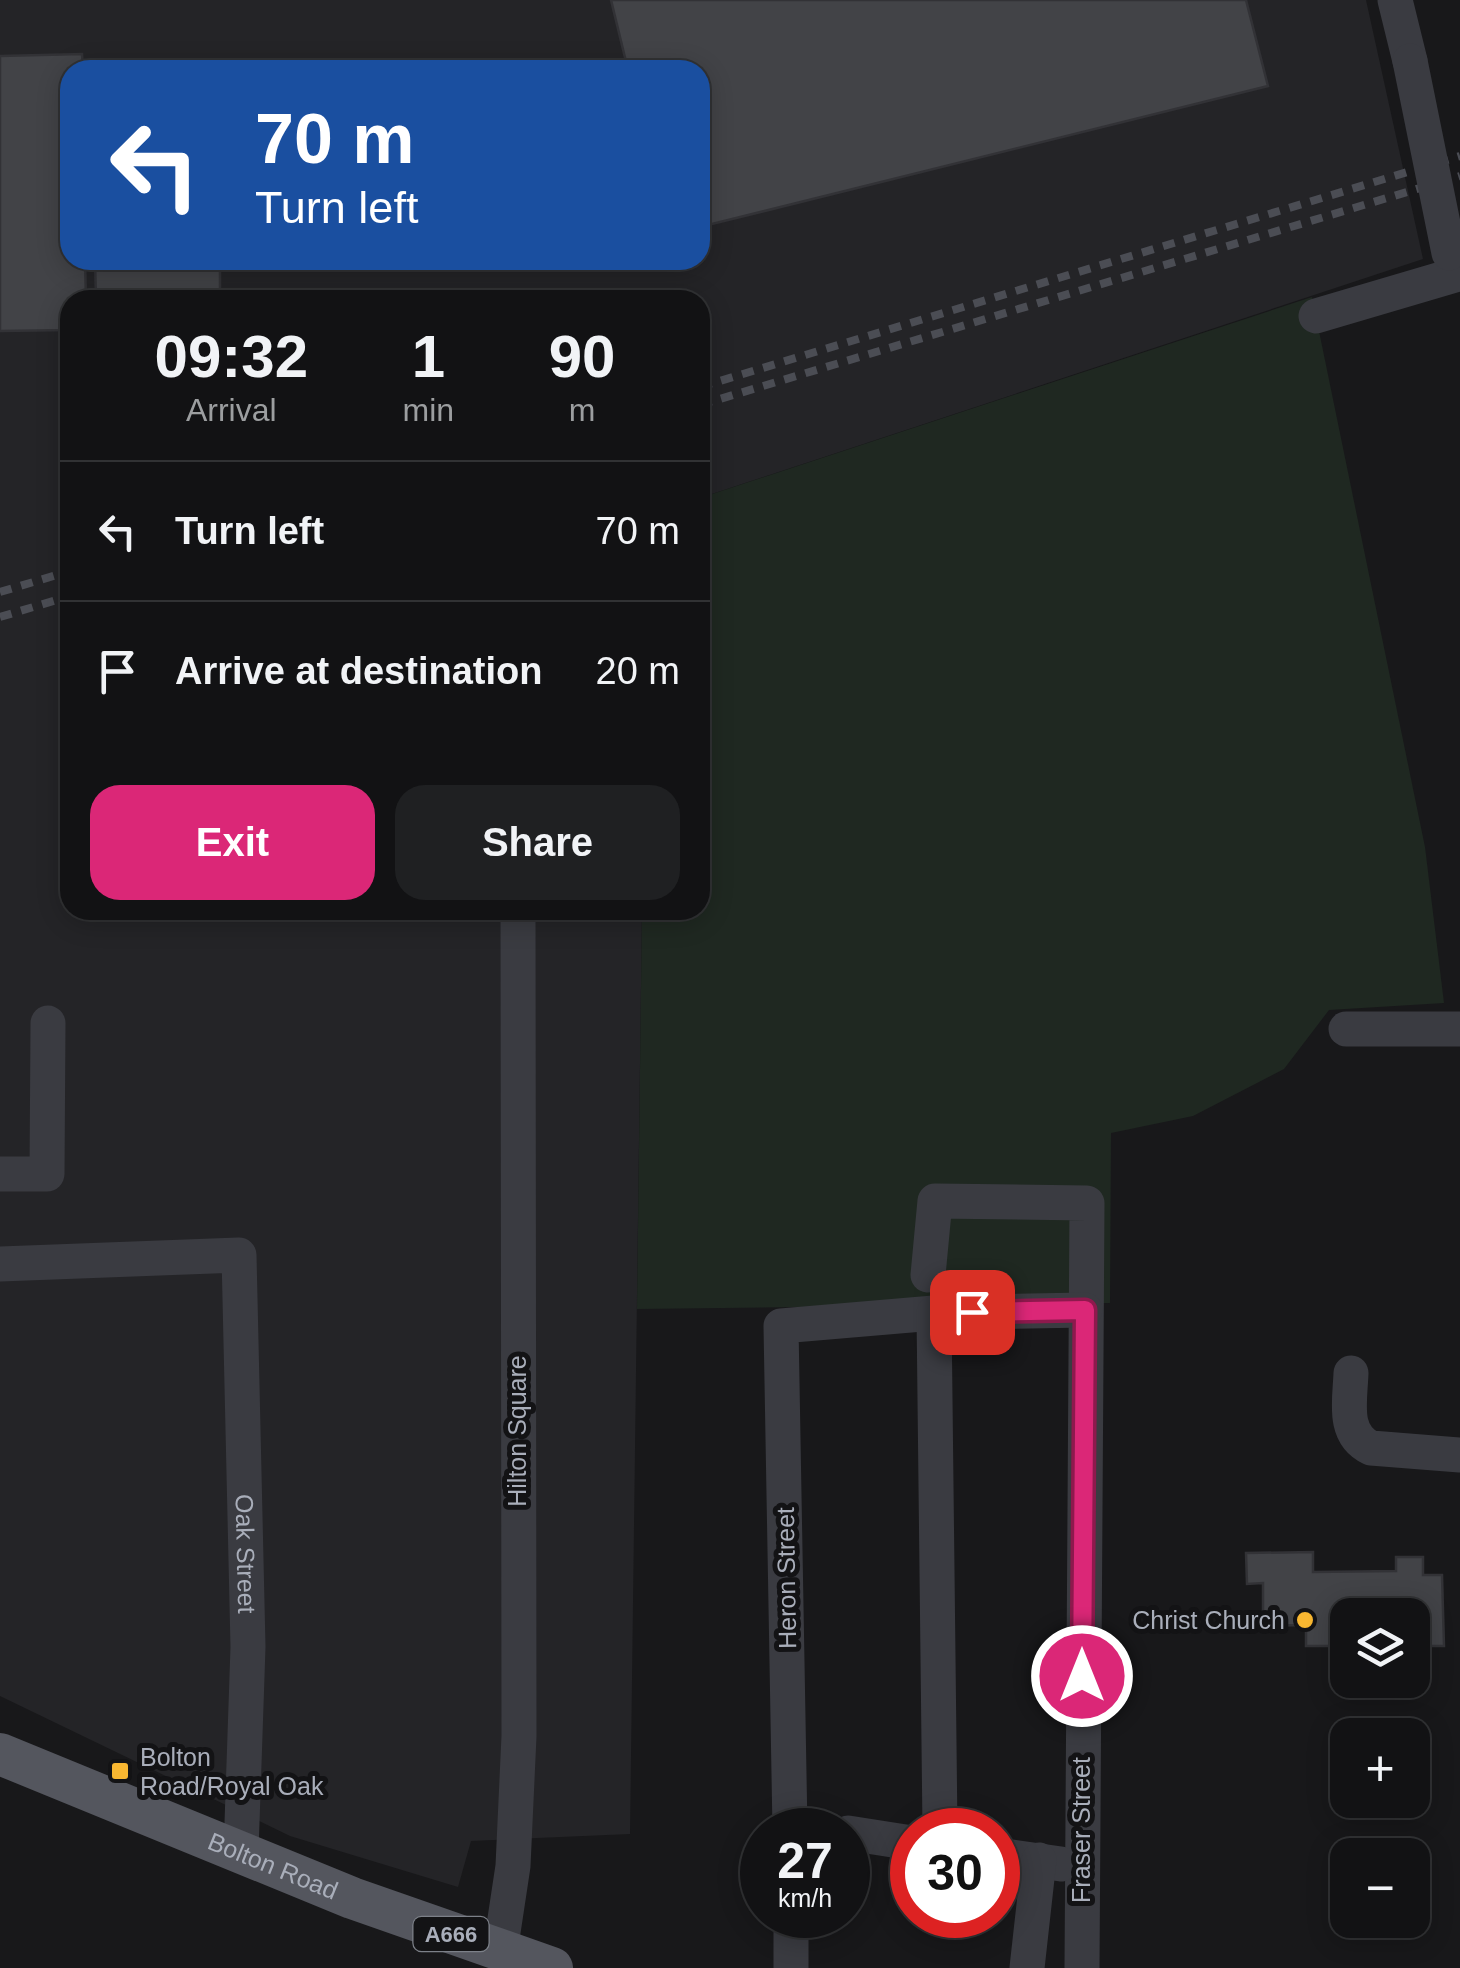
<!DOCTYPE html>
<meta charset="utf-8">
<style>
body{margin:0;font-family:Arial,sans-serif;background:#1f2022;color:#f1f3f6;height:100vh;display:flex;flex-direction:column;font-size:38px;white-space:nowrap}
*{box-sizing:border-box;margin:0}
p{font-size:32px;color:#9c9ea0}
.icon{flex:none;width:55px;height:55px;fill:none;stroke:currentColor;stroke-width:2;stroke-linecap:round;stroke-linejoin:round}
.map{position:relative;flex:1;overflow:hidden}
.panel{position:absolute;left:60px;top:290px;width:650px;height:630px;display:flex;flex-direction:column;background:#121214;border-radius:30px;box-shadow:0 5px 25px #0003,0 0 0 2px #313234}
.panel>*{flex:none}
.hud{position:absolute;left:60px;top:60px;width:650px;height:210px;border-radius:30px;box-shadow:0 5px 25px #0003,0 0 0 2px #313234;background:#1a4fa0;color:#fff;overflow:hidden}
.fabs{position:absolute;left:1330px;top:1598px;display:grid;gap:20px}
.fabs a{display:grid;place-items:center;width:100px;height:100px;border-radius:20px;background:#121214;box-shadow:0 5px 25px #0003,0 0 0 2px #313234;font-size:50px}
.speed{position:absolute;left:740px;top:1808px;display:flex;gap:20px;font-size:50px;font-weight:700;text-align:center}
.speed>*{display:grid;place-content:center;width:130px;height:130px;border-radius:50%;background:#121214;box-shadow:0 5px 25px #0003,0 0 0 2px #313234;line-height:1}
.speed small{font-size:25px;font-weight:400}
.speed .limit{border:15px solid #d22;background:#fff;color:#111}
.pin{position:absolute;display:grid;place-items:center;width:85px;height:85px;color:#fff;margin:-42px;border-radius:20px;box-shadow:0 5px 15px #0006}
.me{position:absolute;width:110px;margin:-55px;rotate:0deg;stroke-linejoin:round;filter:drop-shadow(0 0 8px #0008)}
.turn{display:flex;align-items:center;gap:35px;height:210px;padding:0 30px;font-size:45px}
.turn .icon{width:130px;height:130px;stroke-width:2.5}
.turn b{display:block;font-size:70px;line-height:85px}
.eta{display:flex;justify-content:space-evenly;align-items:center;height:170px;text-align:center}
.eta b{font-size:60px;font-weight:700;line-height:70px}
.button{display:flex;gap:20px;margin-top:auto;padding:20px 30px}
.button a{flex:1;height:115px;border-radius:30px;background:#db2777;color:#fff;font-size:40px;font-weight:700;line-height:115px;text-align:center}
.button a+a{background:#1f2022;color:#f1f3f6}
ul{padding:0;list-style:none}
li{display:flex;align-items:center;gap:30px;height:140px;padding:0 30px;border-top:2px solid #313234}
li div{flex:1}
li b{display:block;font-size:38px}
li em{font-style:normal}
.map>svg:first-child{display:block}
</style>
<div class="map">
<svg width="1460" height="1968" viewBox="0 0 1460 1968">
<rect width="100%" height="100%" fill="#18181a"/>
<path fill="#242427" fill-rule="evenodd" d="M0,0H1366L1423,259L700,498V300H70V910H642L630,1834L471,1841L458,1887L290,1836L0,1696ZM70,70H700V260H70Z"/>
<polygon fill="#1f2821" points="1312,297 1425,847 1444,1003 1329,1010 1284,1069 1193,1116 1111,1133 1110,1303 637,1309 642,910 700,910 700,498"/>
<g fill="#424347" stroke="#323236" stroke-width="2.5">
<polygon points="611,0 1246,0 1268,86 700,227 700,70 628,70"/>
<polygon points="82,54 83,68 216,66 216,70 70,70 70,260 85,260 86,300 70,300 70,330 0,331 0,56"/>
<polygon points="95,260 220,260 220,300 96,300"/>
<polygon points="1313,1552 1313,1572 1396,1571 1396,1557 1423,1557 1423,1575 1442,1575 1444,1646 1414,1646 1414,1682 1379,1682 1412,1680 1412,1615 1348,1615 1348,1646 1306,1646 1306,1625 1263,1626 1263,1583 1247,1584 1246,1553"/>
</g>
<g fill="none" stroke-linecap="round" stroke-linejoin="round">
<g stroke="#3a3b41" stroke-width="35">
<polyline points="1395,0 1410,61"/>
<polyline points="1316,316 1455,275"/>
<polyline points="1346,1029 1460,1029"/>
<polyline points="0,1174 47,1174 48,1023"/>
<path id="s1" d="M0,1264L239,1255L248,1647L241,1852"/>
<polyline points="928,1275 935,1201 1087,1203 1082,1968"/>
<path d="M1351,1373C1350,1401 1342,1434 1371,1448L1460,1455"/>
<polyline points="790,1825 823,1830"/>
<polyline points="790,1830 781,1326 934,1313"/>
<polyline points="940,1830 934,1313 1085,1310"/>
<polyline points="848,1833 912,1843"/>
<polyline points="998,1855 1061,1864"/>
<polyline points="791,1915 791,1968"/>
<polyline points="500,1952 513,1866 519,1736 518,910"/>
<polyline points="1027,1968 1039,1860"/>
</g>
<path stroke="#54565e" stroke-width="42" id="s2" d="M0,1754L352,1898L552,1968"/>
<g stroke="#4b4d54" stroke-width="8" stroke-dasharray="12 10" stroke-linecap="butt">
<polyline points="700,387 1460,156"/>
<polyline points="700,405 1460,176"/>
<polyline points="0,592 70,571"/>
<polyline points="0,617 70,596"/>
</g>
<polyline stroke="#3a3b41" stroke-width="35" points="1410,61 1449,253"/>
</g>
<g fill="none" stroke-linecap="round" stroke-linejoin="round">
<g stroke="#8e194d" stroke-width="25">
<polyline id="route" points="972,1312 1085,1310 1082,1676"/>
</g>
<use href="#route" stroke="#db2777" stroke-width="18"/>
</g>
<g fill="#f8b731" stroke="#131315" stroke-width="4">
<circle cx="1305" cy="1620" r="10"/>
<rect x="110" y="1761" width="20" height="20" rx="5"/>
</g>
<g text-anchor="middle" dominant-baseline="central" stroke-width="10" stroke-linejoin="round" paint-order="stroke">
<rect fill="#131315" stroke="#7c8088" stroke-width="2.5" x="413.5" y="1917" width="75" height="34" rx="8"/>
<g font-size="22" font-weight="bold" fill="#a9aeba">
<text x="451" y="1934">A666</text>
</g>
<g font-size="25" fill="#a9aeba" stroke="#131315">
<text transform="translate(517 1431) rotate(-90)">Hilton Square</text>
<text stroke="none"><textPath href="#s1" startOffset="538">Oak Street</textPath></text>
<text transform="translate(786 1578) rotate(-91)">Heron Street</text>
<text transform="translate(1081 1830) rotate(-90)">Fraser Street</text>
<text stroke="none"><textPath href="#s2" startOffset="295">Bolton Road</textPath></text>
</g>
<g font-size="25" fill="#a9aeba" stroke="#131315" text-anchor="end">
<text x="1285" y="1620">Christ Church</text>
<text x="140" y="1757" text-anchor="start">Bolton<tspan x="140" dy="29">Road/Royal Oak</tspan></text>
</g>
</g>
</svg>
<div class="fabs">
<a><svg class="icon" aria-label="layers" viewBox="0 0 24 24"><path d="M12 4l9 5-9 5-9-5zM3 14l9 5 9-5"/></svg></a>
<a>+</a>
<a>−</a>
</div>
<div class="speed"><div>27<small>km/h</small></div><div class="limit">30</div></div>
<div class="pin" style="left:972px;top:1312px;background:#d93025"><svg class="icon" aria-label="arrive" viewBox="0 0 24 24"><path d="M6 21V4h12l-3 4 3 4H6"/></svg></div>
<svg class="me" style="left:1082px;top:1676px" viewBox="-20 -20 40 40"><circle r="17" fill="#db2777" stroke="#fff" stroke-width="3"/><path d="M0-11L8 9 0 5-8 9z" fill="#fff"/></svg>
<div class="hud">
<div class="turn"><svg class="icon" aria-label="left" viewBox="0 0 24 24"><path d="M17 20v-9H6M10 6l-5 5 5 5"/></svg><div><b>70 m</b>Turn left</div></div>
</div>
<section class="panel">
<div class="eta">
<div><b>09:32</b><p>Arrival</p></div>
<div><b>1</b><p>min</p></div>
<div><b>90</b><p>m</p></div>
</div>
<ul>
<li><svg class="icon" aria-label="left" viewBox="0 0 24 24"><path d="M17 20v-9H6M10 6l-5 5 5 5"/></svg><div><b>Turn left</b></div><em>70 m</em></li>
<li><svg class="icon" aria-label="arrive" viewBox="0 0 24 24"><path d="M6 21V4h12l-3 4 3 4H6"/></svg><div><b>Arrive at destination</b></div><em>20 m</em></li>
</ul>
<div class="button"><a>Exit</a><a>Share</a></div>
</section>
</div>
